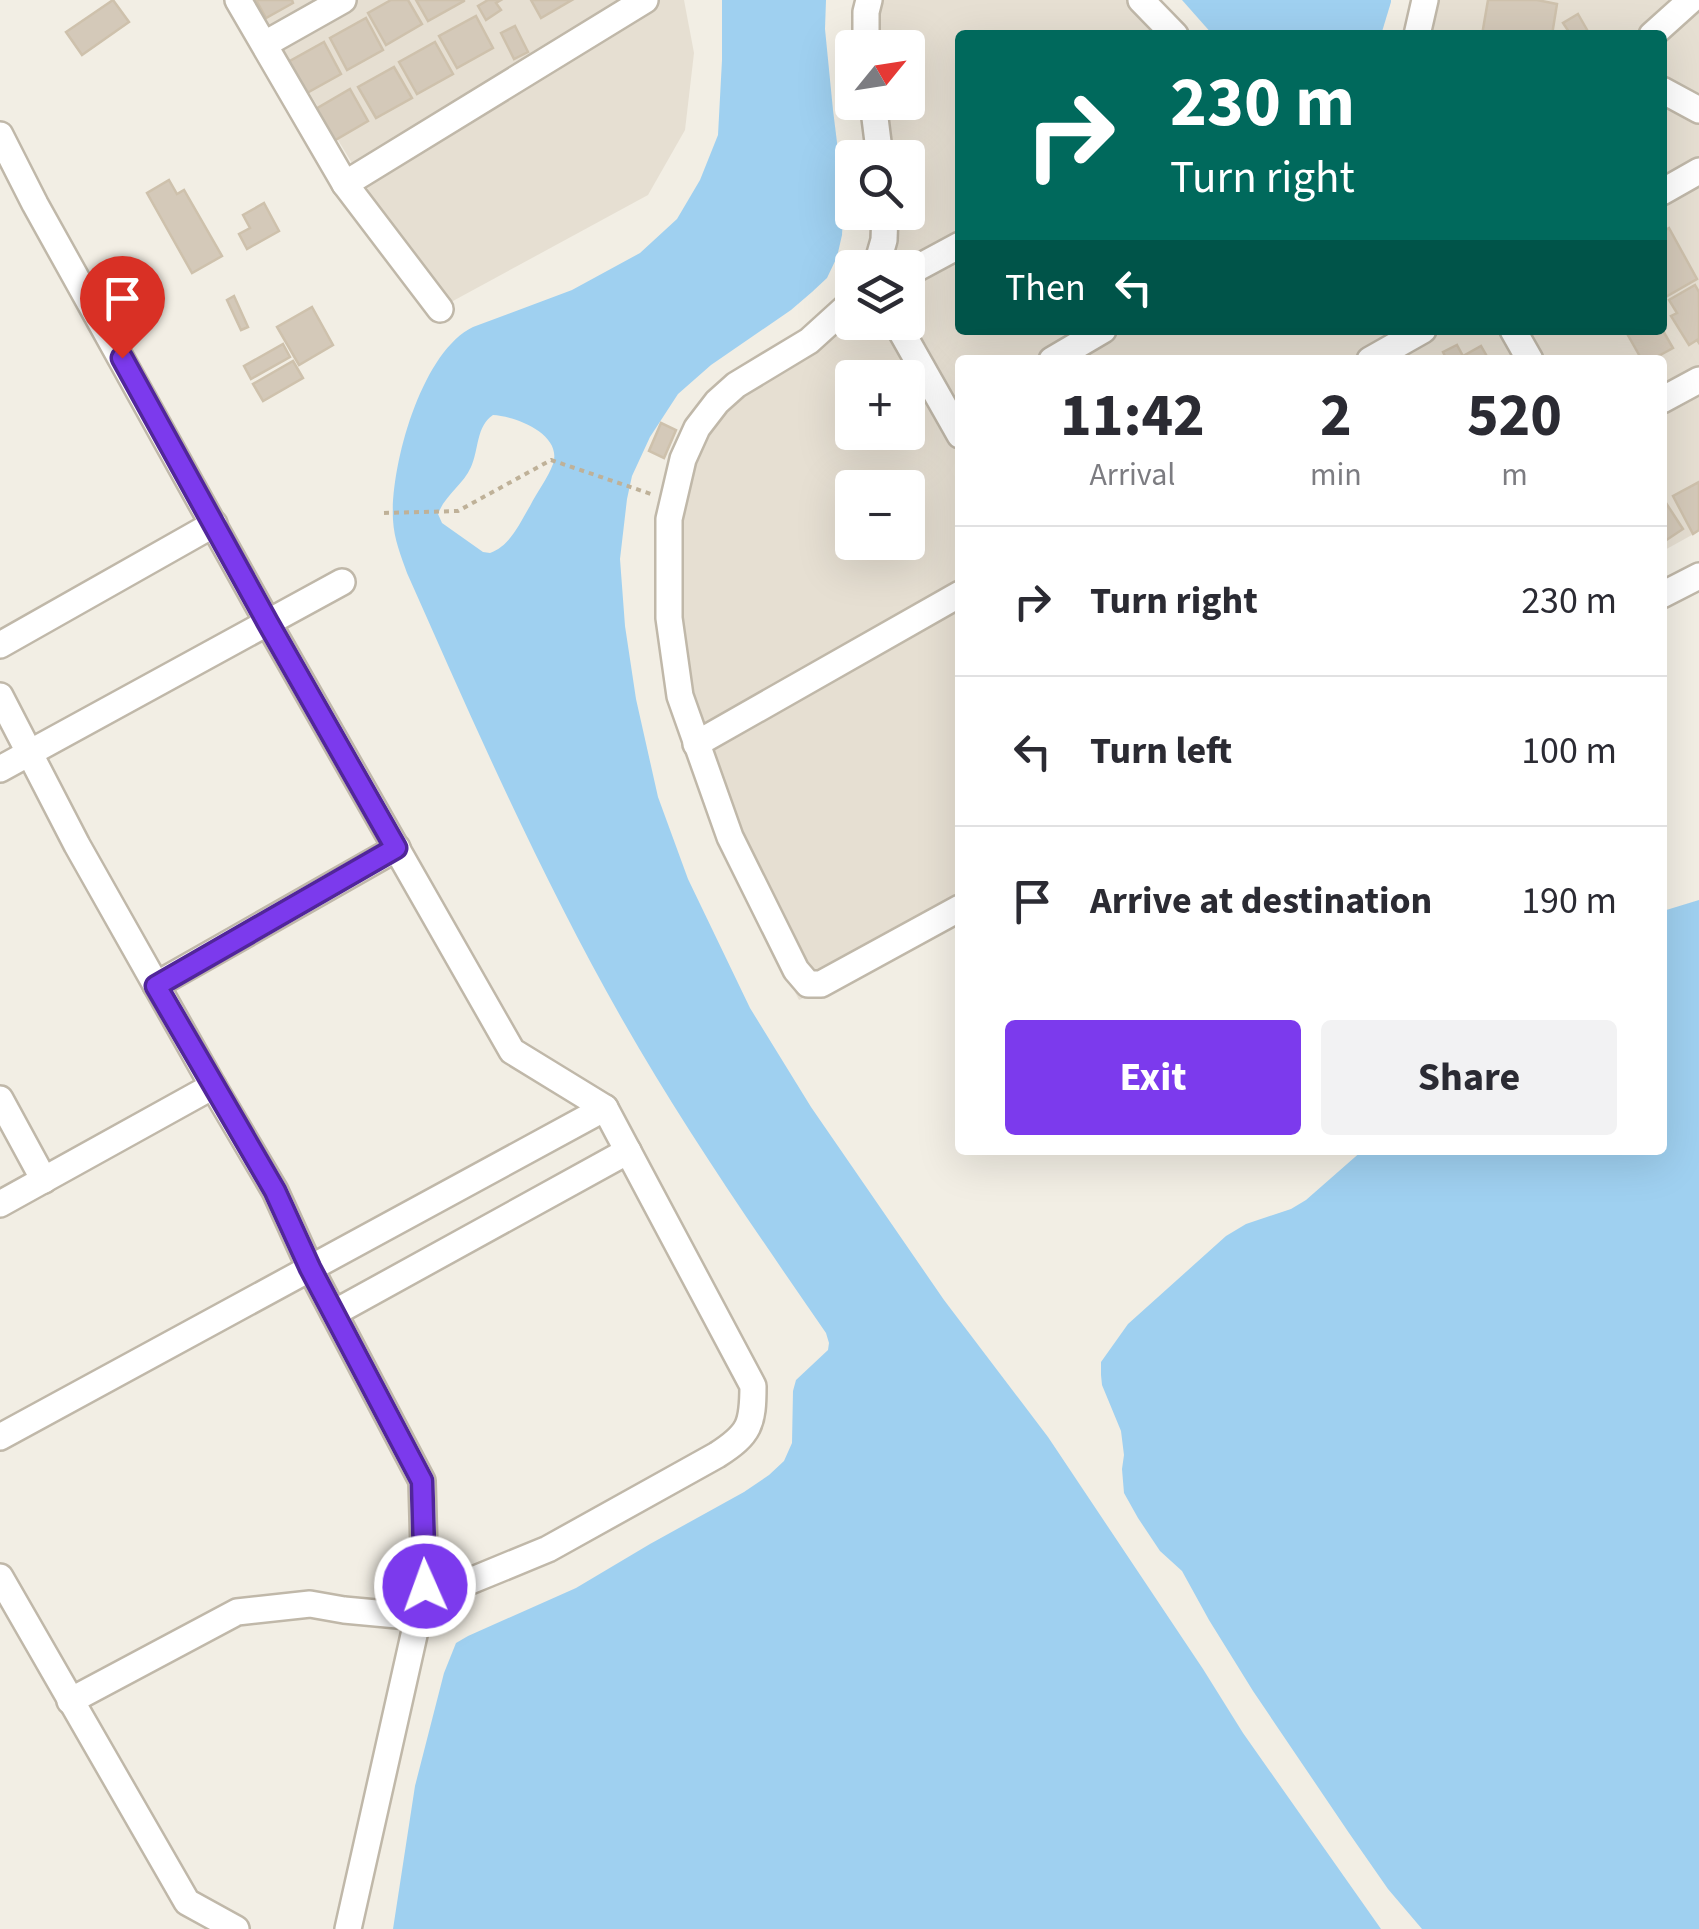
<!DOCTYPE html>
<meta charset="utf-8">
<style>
body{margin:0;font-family:"Source Sans 3",sans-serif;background:#f2f2f3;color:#2b2b33;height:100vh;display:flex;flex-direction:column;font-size:38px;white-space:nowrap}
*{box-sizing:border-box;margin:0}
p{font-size:32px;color:#7c7c81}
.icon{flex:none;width:55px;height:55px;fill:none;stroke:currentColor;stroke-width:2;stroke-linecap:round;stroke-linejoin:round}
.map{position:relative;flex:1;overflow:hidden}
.drawer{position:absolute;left:955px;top:355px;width:712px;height:800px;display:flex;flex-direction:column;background:#fff;border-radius:10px;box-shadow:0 10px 40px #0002}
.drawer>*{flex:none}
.guide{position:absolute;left:955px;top:30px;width:712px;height:305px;border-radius:10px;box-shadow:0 10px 40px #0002;background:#00695c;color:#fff;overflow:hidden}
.needle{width:65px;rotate:60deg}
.fabs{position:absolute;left:835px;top:30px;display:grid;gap:20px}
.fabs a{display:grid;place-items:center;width:90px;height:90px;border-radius:10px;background:#fff;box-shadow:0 10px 40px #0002;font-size:50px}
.pin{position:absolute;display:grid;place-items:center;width:85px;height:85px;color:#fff;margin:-102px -42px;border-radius:50% 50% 50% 0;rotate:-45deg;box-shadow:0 0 10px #0007}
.pin .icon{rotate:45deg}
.me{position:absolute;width:110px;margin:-55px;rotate:358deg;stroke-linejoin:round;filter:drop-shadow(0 0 8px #0008)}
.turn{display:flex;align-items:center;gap:35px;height:210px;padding:0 50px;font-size:45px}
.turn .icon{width:130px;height:130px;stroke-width:2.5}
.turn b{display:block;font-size:70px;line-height:85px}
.then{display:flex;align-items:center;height:95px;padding:0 50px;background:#0003;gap:20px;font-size:38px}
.eta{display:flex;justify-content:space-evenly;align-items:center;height:170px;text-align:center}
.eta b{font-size:60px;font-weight:700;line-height:70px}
.cta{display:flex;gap:20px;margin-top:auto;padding:20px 50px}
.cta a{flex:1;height:115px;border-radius:10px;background:#7c3aed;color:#fff;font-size:40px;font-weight:700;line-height:115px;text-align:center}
.cta a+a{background:#f2f2f3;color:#2b2b33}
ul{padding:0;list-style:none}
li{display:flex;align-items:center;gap:30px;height:150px;padding:0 50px;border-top:2px solid #e1e1e2}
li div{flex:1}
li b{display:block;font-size:38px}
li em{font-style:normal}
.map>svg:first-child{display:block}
</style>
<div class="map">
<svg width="1699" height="1929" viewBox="0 0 1699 1929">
<rect width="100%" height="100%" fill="#f2eee4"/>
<g fill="#e6dfd2" fill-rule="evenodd">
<polygon points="253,0 684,0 694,53 685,130 648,195 440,308"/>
<path d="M865,0H1148L1181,35H960V330H1662V35H1419L1427,0H1699V531L1663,551L1662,360H960V922L799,1000L720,843L672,694L680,455L716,400L852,303V322H908V268L879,267L882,213L908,212V158L875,157L868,103L908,102V48L861,47ZM852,378H908V432H852ZM852,488H908V542H852Z"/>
</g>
<g fill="#9fd0f0" fill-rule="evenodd">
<path d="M722,0H826L825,29L833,110L844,199L842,235L837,257L827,278L812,292L791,310L711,365L678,394L650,437L632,476L627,499L620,559L625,626L636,699L658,797L688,879L750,1008L811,1107L944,1300L1048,1437L1203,1669L1243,1733L1381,1929H393L415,1786L444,1673L456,1643L468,1636L576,1588L650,1544L744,1492L769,1475L784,1461L792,1443L793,1391L796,1380L828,1350L829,1343L826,1333C755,1230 684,1128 622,1019C540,875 474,724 407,573C401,556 394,539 393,520C390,467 421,352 473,327L572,290L640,253L677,219L700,180L718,135L722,60ZM493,415C515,416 563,434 553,464C548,478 537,492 530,506C519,524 511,545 490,553L483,552L442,523L438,514C445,495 463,485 471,467C479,450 476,426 493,415Z"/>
<polygon points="1182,0 1391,0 1391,2 1381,35 1213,35"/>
<polygon points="1699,900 1699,1929 1422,1929 1388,1889 1349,1833 1253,1691 1209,1620 1182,1571 1160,1551 1138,1518 1124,1493 1122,1469 1124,1455 1121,1431 1102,1385 1101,1375 1101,1362 1128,1324 1226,1236 1246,1224 1291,1209 1306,1200 1363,1150 1662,1150 1663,911"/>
</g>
<g fill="#d4c9b9" stroke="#cec1ac" stroke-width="2.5">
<polygon points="113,0 129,22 82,55 66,32"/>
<polygon points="256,0 292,0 293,3 266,18"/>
<polygon points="391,0 408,0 422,24 386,45 368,13"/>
<polygon points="416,0 464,0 464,1 428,21"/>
<polygon points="488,0 501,0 496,3 501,10 486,20 478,6"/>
<polygon points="531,0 572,0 541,18"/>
<polygon points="1488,0 1537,0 1557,4 1552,35 1482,35"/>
<polygon points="1578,14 1590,35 1571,35 1563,23"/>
<polygon points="476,16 493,48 457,68 439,36"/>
<polygon points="366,18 383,50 347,70 330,38"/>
<polygon points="515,26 528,52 514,59 501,33"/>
<polygon points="324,42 341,74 305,94 288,62"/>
<polygon points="435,42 453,74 417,94 399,62"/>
<polygon points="394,67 412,98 376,118 358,87"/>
<polygon points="350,89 368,121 332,142 314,110"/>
<polygon points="169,180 177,194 184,190 222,256 192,273 147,193"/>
<polygon points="264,203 279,231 247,249 239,234 250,228 243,215"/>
<polygon points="1669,228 1697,279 1662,299 1662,232"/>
<polygon points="1695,285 1699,292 1699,343 1697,340 1689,345 1671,316 1677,313 1669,300"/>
<polygon points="234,296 248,327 241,330 227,300"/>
<polygon points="312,307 333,345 299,365 277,327"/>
<polygon points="1662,329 1673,348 1651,360 1642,360 1625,330"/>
<polygon points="283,344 290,357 251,379 244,366"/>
<polygon points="1457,345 1463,356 1481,346 1489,360 1447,360 1443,352"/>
<polygon points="293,361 303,378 263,401 253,384"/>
<polygon points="661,423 676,430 664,458 649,451"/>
<polygon points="1699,482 1699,530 1693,534 1673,496"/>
<polygon points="1666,503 1683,529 1662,543 1662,506"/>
</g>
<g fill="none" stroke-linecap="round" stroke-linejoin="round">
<g stroke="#c0b8a9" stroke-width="30">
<g id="minor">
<polyline points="238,0 345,184 440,309"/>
<polyline points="1141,0 1175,35"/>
<polyline points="1417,35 1425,0"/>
<polyline points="1652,35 1691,0"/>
<polyline points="265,44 343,0"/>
<polyline points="866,48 866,12 869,0"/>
<polyline points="1662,90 1699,110"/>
<polyline points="873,102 880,158"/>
<path d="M0,135L35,204L268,623L512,1051L605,1108L753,1386C753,1424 750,1434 717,1455L548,1549L458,1586H425"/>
<polyline points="345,184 645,0"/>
<polyline points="1662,192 1699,171"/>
<polyline points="876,268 884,240 885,212"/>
<polyline points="908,273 960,245"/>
<polyline points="852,302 809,341 736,385 717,402 697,428 683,459 669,519 669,618 680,696 730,837 796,970 808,984 821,984 960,908"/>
<polyline points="896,322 960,435"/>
<polyline points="1513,330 1530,360"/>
<polyline points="1052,360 1103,330"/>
<polyline points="1370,360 1423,330"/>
<polyline points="1662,400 1699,380"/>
<polyline points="1662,595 1699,576"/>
<polyline points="0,645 214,524"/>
<polyline points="0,696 77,845 213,1086 275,1191 310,1268 422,1481 425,1586 348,1929"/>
<polyline points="696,744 960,594"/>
<polyline points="0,769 342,582"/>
<polyline points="156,985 397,848"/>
<polyline points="0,1099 44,1180"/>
<polyline points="0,1204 213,1086"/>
<polyline points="334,1313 628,1151"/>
<polyline points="0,1437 605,1108"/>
<polyline points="0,1577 187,1902 236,1929"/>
<polyline points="70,1701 237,1612 310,1604 344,1610 419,1617"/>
</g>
</g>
<polyline stroke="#bfb198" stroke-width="4" stroke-dasharray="5 5" stroke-linecap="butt" points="384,513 458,511 551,460 651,494"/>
<use href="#minor" stroke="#fff" stroke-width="25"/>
</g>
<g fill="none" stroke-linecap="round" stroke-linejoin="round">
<g stroke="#51269a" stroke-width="25">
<polyline id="route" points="122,358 268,623 396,848 156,986 275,1191 310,1268 422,1481 425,1586"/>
</g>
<use href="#route" stroke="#7c3aed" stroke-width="18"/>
</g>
</svg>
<div class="fabs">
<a><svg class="needle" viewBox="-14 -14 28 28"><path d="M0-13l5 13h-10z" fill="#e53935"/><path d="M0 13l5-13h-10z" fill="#7c7c81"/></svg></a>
<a><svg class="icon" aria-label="search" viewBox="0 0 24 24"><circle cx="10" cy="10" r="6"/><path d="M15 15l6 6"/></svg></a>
<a><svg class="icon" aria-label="layers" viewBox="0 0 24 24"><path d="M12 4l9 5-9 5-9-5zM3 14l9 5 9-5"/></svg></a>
<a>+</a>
<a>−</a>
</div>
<div class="pin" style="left:122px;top:358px;background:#d93025"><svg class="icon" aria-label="arrive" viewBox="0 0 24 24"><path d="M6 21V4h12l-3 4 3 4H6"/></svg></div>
<svg class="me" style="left:425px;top:1586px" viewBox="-20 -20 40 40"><circle r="17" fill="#7c3aed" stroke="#fff" stroke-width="3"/><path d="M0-11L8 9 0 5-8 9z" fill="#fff"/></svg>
<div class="guide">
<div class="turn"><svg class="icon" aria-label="right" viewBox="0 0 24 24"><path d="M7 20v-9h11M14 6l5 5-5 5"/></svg><div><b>230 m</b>Turn right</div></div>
<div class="then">Then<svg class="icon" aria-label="left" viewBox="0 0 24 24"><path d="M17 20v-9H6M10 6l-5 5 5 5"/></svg></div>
</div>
<section class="drawer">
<div class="eta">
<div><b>11:42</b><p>Arrival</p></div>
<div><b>2</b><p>min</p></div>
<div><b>520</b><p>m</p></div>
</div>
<ul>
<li><svg class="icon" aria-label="right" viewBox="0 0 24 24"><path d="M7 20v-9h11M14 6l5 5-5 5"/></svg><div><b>Turn right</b></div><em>230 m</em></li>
<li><svg class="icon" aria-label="left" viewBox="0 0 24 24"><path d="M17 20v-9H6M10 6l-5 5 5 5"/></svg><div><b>Turn left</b></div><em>100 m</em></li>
<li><svg class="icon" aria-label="arrive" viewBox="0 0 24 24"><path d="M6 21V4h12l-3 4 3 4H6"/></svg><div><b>Arrive at destination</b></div><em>190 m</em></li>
</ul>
<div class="cta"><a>Exit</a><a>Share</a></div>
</section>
</div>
